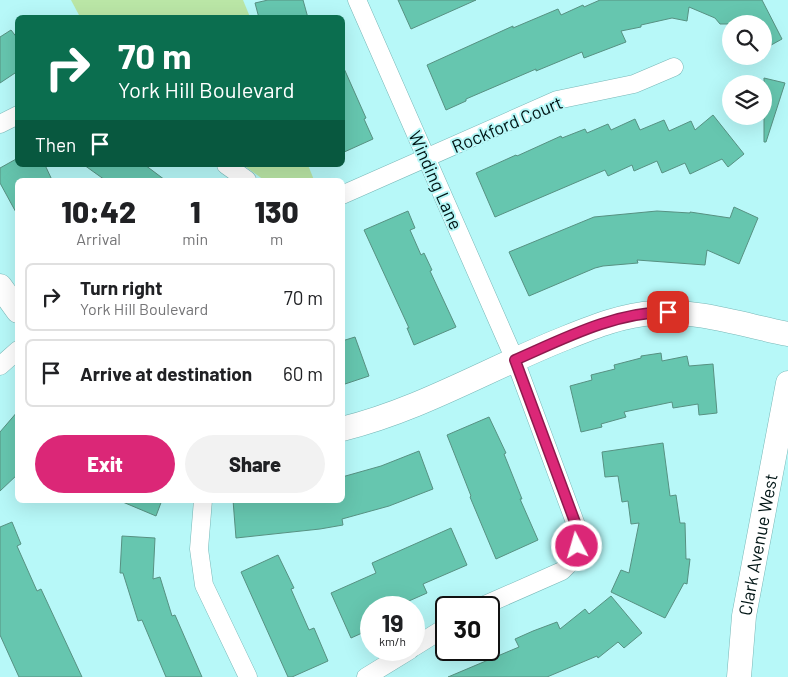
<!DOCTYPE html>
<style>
body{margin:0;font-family:Barlow,sans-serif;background:#f2f2f2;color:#202124;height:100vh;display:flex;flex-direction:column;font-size:19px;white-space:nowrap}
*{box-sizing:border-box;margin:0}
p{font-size:16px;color:#757577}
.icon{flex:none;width:28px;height:28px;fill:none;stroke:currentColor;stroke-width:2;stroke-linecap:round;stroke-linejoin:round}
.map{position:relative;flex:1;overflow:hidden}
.side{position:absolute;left:15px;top:178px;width:330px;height:325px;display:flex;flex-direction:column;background:#fff;border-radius:8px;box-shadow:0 5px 20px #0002}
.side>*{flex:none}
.hud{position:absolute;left:15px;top:15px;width:330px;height:152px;border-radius:8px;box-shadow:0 5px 20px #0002;background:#0b6e4f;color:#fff;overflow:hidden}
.buttons{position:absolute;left:722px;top:15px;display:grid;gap:10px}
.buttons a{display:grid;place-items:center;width:50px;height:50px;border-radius:50%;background:#fff;box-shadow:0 5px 20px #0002;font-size:25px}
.speed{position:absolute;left:360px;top:596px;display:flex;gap:10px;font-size:25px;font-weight:700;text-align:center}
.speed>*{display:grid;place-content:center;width:65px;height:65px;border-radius:50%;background:#fff;box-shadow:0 5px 20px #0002;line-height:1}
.speed small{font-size:12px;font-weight:400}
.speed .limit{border:2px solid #111;border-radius:8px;background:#fff;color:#111}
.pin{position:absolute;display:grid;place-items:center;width:42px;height:42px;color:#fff;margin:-21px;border-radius:10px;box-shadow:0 2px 8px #0006}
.me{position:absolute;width:55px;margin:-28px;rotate:354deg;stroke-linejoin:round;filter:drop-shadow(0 0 4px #0008)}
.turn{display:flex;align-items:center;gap:18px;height:105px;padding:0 20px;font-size:22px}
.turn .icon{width:65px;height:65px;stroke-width:2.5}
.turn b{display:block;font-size:35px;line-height:42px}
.then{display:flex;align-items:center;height:48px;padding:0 20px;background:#0003;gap:10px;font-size:19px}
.eta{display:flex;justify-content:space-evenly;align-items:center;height:85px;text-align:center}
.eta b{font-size:30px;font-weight:800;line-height:35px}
.action{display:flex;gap:10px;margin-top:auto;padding:10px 20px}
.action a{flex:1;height:58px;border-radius:30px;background:#db2777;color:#fff;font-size:20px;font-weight:800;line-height:58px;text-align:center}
.action a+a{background:#f2f2f2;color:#202124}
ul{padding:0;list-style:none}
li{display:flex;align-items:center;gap:15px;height:68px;margin:0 10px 8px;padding:0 10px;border:2px solid #e0e0e0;border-radius:8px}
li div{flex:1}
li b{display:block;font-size:19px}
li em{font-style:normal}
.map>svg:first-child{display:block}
</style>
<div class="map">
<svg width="788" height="677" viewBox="0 0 788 677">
<rect width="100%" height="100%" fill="#b7f8f8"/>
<g fill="#bae6a6">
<polygon points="71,0 243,0 250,17 80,17"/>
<polygon points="243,165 308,165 314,180 264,180"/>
</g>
<g fill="#66c6af" stroke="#579182">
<polygon points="268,0 303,0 308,18 259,18 255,3"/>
<polygon points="398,0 476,0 411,29"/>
<polygon points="600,0 762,0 782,39 764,49 764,24 720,24 715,18 689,7 687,21 672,18 641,25 641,27 621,31 626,42 584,58 582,52 536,71 536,69 466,99 466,101 446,110 427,65 513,26 513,28 558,9 561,15 583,5 584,7"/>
<polygon points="11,30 18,39 18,71 0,83 0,37"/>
<polygon points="342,64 366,118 364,119 373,139 342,153"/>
<polygon points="764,78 785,83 766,142 764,142"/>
<polygon points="713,115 744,154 728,167 722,159 690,174 685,163 662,173 657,161 634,171 632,165 608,176 605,170 495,217 476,173 516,155 517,156 561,136 562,138 585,129 587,133 608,124 611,130 635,119 640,130 664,120 669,131 691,121 695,130"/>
<polygon points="18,158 18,165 45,165 52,180 18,180 18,216 0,183 0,168"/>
<polygon points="84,165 145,165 165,180 105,180"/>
<polygon points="734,207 758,218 739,264 707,250 705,265 637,260 638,263 603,266 595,268 529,296 509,252 594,217 657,211 690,213 690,212 730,218"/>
<polygon points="408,211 415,228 410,230 421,255 424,253 432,270 430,271 456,327 414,345 407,328 409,328 364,230"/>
<polygon points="355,337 369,376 342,385 342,341"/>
<polygon points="661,353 662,361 687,356 689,366 713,364 717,413 699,415 698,404 673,408 672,402 624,412 626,417 601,424 602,427 581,432 570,386 592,380 591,375 615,369 614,365 641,358 641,356"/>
<polygon points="18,411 18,474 0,491 0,432"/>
<polygon points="489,417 506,453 504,454 522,499 520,499 538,540 496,559 470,497 471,496 447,435"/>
<polygon points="663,443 670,496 676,495 680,523 685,523 686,559 690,559 687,584 684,583 665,618 611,592 621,570 629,573 639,523 631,524 628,501 622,502 618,476 605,477 602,452"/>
<polygon points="419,451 433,489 389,506 342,519 343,525 320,529 236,538 233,500 342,500 342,477 381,466"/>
<polygon points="118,500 162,500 156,516"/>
<polygon points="12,522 21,544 17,546 37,591 41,589 82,677 19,677 0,635 0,527"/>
<polygon points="451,528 467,565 423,584 427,593 393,608 371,608 371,629 351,638 331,593 376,573 372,563"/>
<polygon points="122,536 155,538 153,579 160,577 172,616 175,615 202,677 166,677 142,620 138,621 123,573 120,573"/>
<polygon points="278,555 294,588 291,589 309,630 314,628 328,661 292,677 288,677 241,572"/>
<polygon points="611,596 642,633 624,648 618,642 598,658 597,656 547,677 448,677 519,647 515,639 533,631 557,622 560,629 585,609 589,614"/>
</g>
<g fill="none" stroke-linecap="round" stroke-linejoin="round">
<g stroke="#78b7b7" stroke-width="19">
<g id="street">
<polyline points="357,0 515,360 579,533 575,558 562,571 478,608"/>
<polyline points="0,124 18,115"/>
<polyline points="226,165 247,180"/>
<polyline points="342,195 557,100 634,84 674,67"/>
<polyline points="0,366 18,350"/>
<polyline points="203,500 199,549 204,585 248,677"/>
<polyline points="414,647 446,627"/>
<polyline points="366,677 410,650"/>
</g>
</g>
<g stroke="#78b7b7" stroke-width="25">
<g id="secondary">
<polyline points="0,286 18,311"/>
<path d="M342,429C420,410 490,368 563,339C593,327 622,315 654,313C694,309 747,326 788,334"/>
<path id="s1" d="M739,677L744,616L788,383"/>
</g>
</g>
<use href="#street" stroke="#fff" stroke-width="18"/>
<use href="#secondary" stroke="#fff" stroke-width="24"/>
</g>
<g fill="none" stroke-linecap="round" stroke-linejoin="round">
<g stroke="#8e194d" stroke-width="12">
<path id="route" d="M577,546L579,533L515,360C563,339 614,312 668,312"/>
</g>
<use href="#route" stroke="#db2777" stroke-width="9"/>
</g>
<g text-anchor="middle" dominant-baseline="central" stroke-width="4" stroke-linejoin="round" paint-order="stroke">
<g font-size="18" fill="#001515" stroke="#b7f8f8">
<text transform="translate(507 124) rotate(-23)">Rockford Court</text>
<text transform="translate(436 180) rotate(66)">Winding Lane</text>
<text stroke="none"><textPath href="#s1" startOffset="134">Clark Avenue West</textPath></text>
</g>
</g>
</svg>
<div class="buttons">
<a><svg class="icon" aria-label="search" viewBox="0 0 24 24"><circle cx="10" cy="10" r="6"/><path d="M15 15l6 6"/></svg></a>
<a><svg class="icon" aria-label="layers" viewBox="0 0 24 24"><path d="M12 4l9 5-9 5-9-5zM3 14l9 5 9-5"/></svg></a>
</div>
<div class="speed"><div>19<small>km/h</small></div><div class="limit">30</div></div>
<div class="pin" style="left:668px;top:312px;background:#d93025"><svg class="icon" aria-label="arrive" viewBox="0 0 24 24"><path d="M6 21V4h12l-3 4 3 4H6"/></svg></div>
<svg class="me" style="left:577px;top:546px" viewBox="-20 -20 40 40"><circle r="17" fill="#db2777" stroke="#fff" stroke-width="3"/><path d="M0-11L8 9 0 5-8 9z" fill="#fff"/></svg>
<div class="hud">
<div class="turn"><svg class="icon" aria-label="right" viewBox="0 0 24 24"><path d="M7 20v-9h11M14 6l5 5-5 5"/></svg><div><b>70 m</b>York Hill Boulevard</div></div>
<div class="then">Then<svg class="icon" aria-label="arrive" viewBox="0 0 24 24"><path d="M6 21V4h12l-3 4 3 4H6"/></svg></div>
</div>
<section class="side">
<div class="eta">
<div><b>10:42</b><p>Arrival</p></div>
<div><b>1</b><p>min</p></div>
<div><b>130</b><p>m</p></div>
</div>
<ul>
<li><svg class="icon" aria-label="right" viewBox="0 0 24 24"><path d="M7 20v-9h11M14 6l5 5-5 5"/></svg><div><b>Turn right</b><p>York Hill Boulevard</p></div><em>70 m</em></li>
<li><svg class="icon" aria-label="arrive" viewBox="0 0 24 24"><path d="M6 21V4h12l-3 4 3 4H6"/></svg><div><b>Arrive at destination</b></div><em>60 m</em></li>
</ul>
<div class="action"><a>Exit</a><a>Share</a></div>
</section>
</div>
